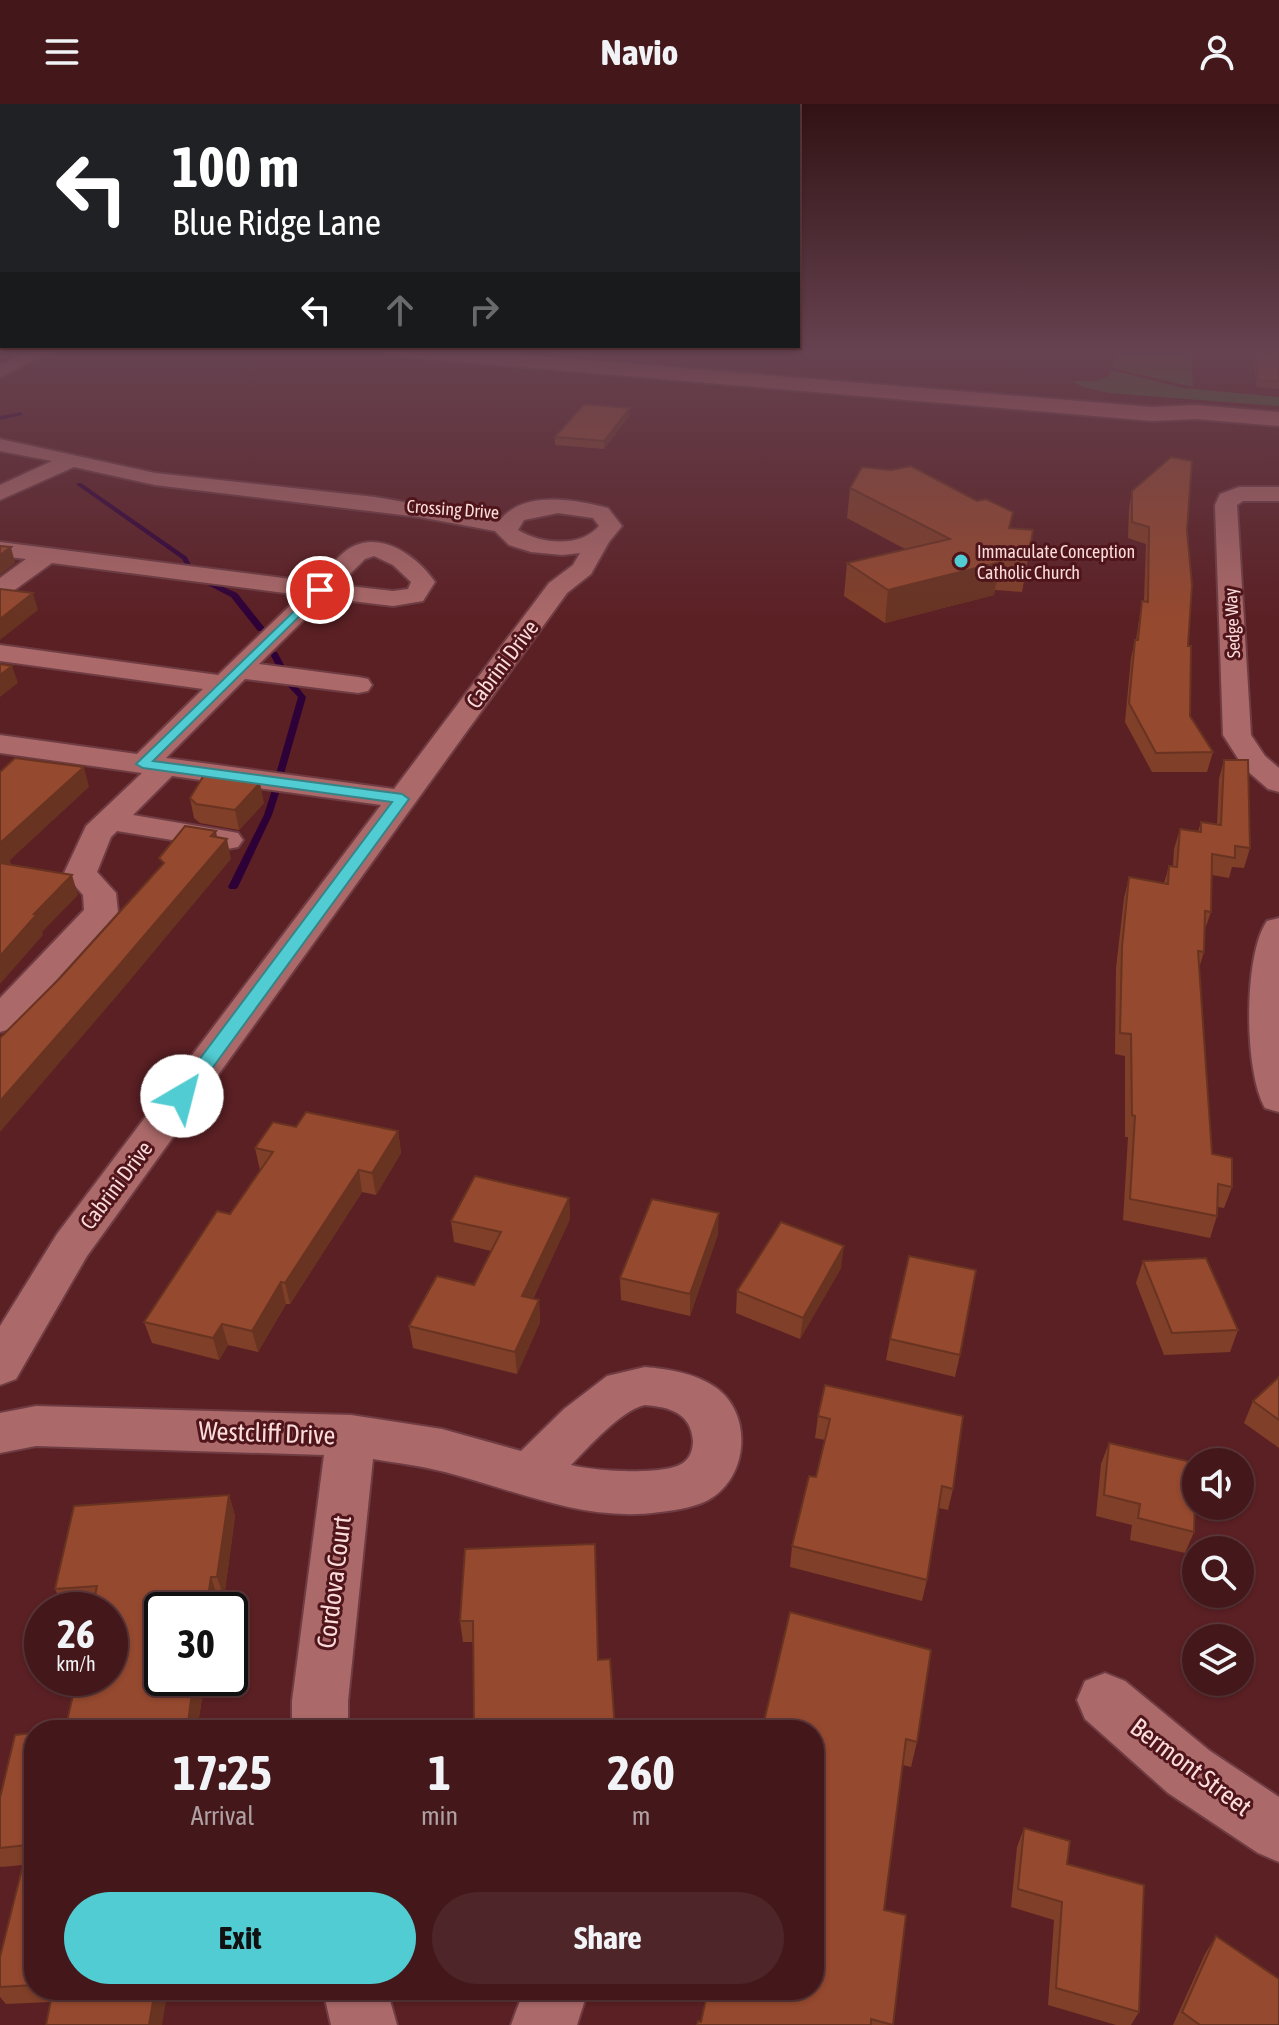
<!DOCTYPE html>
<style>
body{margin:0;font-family:"Asap Condensed",sans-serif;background:#4e2528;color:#f1f3f6;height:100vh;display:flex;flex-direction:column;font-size:30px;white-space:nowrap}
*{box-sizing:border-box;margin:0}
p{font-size:26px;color:#afa0a3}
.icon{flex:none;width:44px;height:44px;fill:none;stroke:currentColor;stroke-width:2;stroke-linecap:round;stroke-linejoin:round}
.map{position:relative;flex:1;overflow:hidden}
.details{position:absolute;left:24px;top:1616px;width:800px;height:280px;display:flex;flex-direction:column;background:#44181b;border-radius:32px;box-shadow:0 2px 6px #0004,0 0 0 2px #5c373a}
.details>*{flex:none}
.top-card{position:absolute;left:0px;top:0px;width:800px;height:244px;box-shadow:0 2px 6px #0004,0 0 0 2px #5c373a;background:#202124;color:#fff;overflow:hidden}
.tools{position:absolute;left:1182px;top:1344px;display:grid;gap:16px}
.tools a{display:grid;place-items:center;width:72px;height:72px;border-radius:50%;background:#44181b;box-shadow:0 2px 6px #0004,0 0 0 2px #5c373a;font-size:40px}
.speed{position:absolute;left:24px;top:1488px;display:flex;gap:16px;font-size:40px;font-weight:700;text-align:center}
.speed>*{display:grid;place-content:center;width:104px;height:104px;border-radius:50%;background:#44181b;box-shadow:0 2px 6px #0004,0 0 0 2px #5c373a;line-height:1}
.speed small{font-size:20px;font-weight:400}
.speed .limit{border:4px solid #111;border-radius:12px;background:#fff;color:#111}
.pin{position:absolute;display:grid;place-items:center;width:68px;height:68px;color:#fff;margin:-34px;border:4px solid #fff;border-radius:50%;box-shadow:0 2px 8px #0007}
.me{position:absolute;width:88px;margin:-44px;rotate:37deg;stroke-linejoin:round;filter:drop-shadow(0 0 6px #0008)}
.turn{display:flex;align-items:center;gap:28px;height:168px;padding:0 40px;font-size:36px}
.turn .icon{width:104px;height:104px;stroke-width:2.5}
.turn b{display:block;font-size:56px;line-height:68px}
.lanes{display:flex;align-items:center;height:76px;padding:0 40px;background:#0003;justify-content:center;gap:40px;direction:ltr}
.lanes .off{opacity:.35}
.eta{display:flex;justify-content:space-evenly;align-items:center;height:136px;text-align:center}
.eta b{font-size:48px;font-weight:700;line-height:56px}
.primary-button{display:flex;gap:16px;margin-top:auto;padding:16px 40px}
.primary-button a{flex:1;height:92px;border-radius:48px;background:#51ccd2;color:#111;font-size:32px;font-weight:700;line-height:92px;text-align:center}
.primary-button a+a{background:#4e2528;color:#f1f3f6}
header{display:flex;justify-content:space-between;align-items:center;height:104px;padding:0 40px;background:#44181b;font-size:36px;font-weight:700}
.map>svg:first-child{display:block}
</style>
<header><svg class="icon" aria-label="menu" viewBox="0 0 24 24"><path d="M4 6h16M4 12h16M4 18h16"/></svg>Navio<svg class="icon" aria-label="person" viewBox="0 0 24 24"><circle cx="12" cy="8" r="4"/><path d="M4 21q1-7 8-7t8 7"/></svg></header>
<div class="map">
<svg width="1279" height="1921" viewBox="0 0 1279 1921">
<rect width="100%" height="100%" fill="#5b2024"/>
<g fill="#3f6734">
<polygon points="1117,246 1190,246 1193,283 1113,264"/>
<polygon points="1111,266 1183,284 1279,293 1279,302 1109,289 1083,283 1072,277 1096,277 1109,272"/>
</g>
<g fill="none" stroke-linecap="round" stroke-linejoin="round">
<g fill="#2e0038" fill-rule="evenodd">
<polygon points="21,308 23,311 0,316 0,312"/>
<polygon points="77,379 81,379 187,453 191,461 190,462 186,462 182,455 77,381"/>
<polygon points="194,472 198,472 237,489 264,523 264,527 258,527 231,493 194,474"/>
<polygon points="271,548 277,548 284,561 283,563 277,563 270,550"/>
<polygon points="286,576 292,576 306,593 284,670 280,673 276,670 298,593 286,580"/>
<polygon points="276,683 280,686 272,711 238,783 236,785 230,785 228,783 264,711 272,686"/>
</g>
<g stroke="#6e3c42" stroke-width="4">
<g id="minor">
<polygon points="32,246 55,246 0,273 0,261"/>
<path d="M0,335L155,369L375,393L501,415C525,386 576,396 608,404L622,422L609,438L591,470L567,489L87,1152L16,1275L0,1281V1222L57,1130L381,701L172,672L133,711L227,727L238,729L243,736L238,743L227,745L117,727L111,733L97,768L116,789L118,808L13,924L0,928V894L84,806L83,791L64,769L86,722L142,669L0,649V631L137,650L203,585L0,557V541L218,571L301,491L52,459L9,490L0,492V474L26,455L0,452V438L314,478C325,468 335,455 347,446C379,424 417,452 435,478L423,497L393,502L326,494L259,560L358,573L368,575L372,581L368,587L358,589L245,575L166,654L394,685L549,479L573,461L580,449L562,451L531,448L509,441L495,427L419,413L155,381L74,363L0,396V381L52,357L0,347ZM558,409L593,414L599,422C580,444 541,440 518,426L524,416ZM374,452L393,461L411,478L408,485L393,487L339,481L365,455Z"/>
<polygon points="1239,383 1279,383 1279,397 1243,397 1237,401 1251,631 1265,652 1279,664 1279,688 1268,685 1244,664 1223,631 1215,401 1220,390"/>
<path d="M1279,814V1008L1265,1004C1244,969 1243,851 1267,817Z"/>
<path d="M645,1263C668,1265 695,1269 715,1283C752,1308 749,1369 713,1393C699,1403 677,1406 660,1408C586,1419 515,1386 445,1368C422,1362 397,1359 373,1355L348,1597V1626H292V1597L324,1351L36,1342L0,1349V1309L36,1302L351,1311L442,1325L521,1347L564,1305L607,1272ZM645,1301C670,1303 691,1309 693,1337C693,1346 690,1354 683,1359C665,1372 593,1367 571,1361C589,1343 621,1306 645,1301Z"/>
<polygon points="1105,1569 1125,1577 1210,1647 1279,1693 1279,1758 1258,1749 1168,1689 1085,1615 1077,1596 1085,1577"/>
<polygon points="323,1886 387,1886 397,1921 331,1921"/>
<polygon points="524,1886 588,1886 577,1921 511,1921"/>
</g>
</g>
<g stroke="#6e3c42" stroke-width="4">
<polygon id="primary" points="383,246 465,246 1152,303 1196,301 1279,308 1279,322 1196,315 1152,317 393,252"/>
</g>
<use href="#minor" fill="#ab6969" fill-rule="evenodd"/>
<use href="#primary" fill="#bb696a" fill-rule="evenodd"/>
</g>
<g fill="#803f28">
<polygon points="1255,246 1279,247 1279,285 1257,283 1253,253"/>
<polygon points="630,311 604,345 555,341 555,333"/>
<polygon points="850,384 977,397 1013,408 1010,424 1033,426 1022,488 995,486 994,491 885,519 844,492 847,459 905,445 847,414"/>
<polygon points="1132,387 1187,426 1188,542 1190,612 1213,648 1207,668 1152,668 1125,618 1131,554 1135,536 1136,536 1142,497 1144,497 1146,440 1128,434 1129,404"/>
<polygon points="1224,656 1250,744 1244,764 1232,763 1229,774 1212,771 1211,808 1204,828 1204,848 1199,864 1212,1050 1232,1083 1224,1104 1218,1103 1217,1112 1210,1134 1123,1116 1128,1033 1125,1033 1125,952 1115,950 1116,864 1124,794 1129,773 1164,779 1169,762 1173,762 1174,745 1180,725 1198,728 1201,718 1217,721 1219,675"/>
<polygon points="190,694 264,699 239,726 200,719 194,714"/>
<polygon points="296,1023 398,1027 401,1049 376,1091 362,1088 290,1200 286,1200 258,1248 228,1241 219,1256 152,1239 144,1218 230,1110 260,1066 255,1044"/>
<polygon points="569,1094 570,1115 533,1195 539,1196 540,1218 517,1270 413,1244 409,1222 474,1181 491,1147 454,1138 451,1117"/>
<polygon points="718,1130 690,1212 621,1196 620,1174"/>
<polygon points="1143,1157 1238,1226 1230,1248 1164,1251 1136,1179"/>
<polygon points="841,1164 800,1235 736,1209 737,1187"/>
<polygon points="890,1235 960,1251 955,1273 886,1256"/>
<polygon points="1279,1273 1279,1344 1244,1319 1253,1297"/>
<polygon points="825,1281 953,1385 948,1406 939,1404 927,1476 922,1497 790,1463 792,1442 816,1373 825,1336 815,1334 818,1312"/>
<polygon points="1109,1339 1194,1428 1185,1449 1130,1436 1132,1421 1096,1412 1101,1360"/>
<polygon points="229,1391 235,1412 224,1494 218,1494 197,1626 93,1504 65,1506 55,1485"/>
<polygon points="465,1445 598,1556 615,1626 473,1538 463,1538 460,1517"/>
<polygon points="790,1508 917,1638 911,1663 903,1661 884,1806 893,1921 697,1921 701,1918"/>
<polygon points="34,1629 34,1886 168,1886 50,1898 6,1900 0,1893 0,1853 23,1761 1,1763 0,1762 0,1694"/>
<polygon points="1024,1724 1067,1760 1139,1908 1131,1921 1116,1921 1048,1901 1054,1816 1011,1803 1017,1743"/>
<polygon points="1216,1832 1279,1921 1173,1921 1205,1850"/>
</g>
<g fill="#683321">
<polygon points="630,304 630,311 604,345 604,337"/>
<polygon points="11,443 15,459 0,471 0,451"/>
<polygon points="1000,458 994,491 885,519 888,486"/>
<polygon points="33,489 38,506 0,536 0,515"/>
<polygon points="12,562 18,579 0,593 0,571"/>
<polygon points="84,663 89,683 10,756 11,760 0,771 0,739"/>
<polygon points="260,679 264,699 239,726 235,706"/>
<polygon points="216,727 219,744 227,735 231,755 121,887 0,1028 0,997"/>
<polygon points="72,771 78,791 42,828 43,831 0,880 0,852 34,810"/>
<polygon points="398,1027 401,1049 376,1091 372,1069"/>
<polygon points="359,1066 362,1088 290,1200 285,1179"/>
<polygon points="569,1094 570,1115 524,1214 522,1192"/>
<polygon points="719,1109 718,1130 690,1212 690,1190"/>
<polygon points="844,1142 841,1164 800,1235 803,1214"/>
<polygon points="281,1178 286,1200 258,1248 252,1227"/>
<polygon points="539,1196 540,1218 517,1270 515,1248"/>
<polygon points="222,1220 228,1241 219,1256 213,1234"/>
<polygon points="229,1391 235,1412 224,1494 217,1473"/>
<polygon points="211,1473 218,1494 216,1506 206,1506"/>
<polygon points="194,1574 205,1574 197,1626 187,1626"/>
<polygon points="155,1886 168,1886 162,1921 149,1921"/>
</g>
<g fill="#95492f" stroke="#683321" stroke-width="2">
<polygon points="1255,246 1279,247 1279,277 1258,276"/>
<polygon points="584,300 630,304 604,337 555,333"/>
<polygon points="1171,353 1192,357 1187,426 1192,481 1188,542 1191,542 1190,612 1213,648 1156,649 1129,599 1135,536 1138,536 1142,497 1148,498 1149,423 1132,418 1132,387"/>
<polygon points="911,362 977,397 986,395 1013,408 1009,424 1033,426 1028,455 999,454 1000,458 888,486 847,459 950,435 850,384 862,363 891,366"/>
<polygon points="0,442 11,443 0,451"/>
<polygon points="0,485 33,489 0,515"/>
<polygon points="0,560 12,562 0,571"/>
<polygon points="15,654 84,663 0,739 0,668"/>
<polygon points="1224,656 1248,656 1250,744 1235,742 1235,754 1212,750 1211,808 1205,807 1204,848 1198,847 1212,1050 1232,1054 1232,1083 1218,1080 1217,1112 1130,1095 1135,1012 1132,1011 1131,930 1120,929 1122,843 1129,773 1168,780 1169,762 1177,763 1180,725 1201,728 1201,718 1221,721"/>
<polygon points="204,671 260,679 235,706 196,700 190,694"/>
<polygon points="185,722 216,727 211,732 227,735 115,866 0,997 0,934 60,874 164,759 159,754"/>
<polygon points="0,759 72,771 34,810 37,810 0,852"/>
<polygon points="306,1008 398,1027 372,1069 359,1066 285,1179 281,1178 252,1227 222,1220 213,1234 144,1218 217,1107 230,1110 273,1048 255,1044 273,1018 296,1023"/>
<polygon points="475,1072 569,1094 522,1192 539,1196 515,1248 409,1222 437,1172 474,1181 501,1128 451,1117"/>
<polygon points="652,1095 719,1109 690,1190 620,1174"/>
<polygon points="781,1118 844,1142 803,1214 737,1187"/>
<polygon points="909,1152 976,1166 960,1251 890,1235"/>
<polygon points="1206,1154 1238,1226 1172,1229 1143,1157"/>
<polygon points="1279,1273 1279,1316 1253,1297"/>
<polygon points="825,1281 963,1312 953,1385 942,1382 927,1476 792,1442 809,1372 816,1373 830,1315 818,1312"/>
<polygon points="1109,1339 1196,1359 1194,1428 1138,1414 1140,1400 1104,1391"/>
<polygon points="229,1391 217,1473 211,1473 206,1506 162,1506 162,1574 194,1574 187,1626 65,1626 77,1574 110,1574 110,1506 92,1506 97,1482 55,1485 74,1402"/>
<polygon points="595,1440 598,1556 610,1555 615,1626 474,1626 473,1517 460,1517 465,1445"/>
<polygon points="790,1508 931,1546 917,1638 906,1635 884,1806 906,1811 893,1921 871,1915 871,1921 697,1921 698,1917 701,1918 708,1886 814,1886 814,1626 762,1626"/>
<polygon points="34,1629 34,1881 0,1883 0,1853 28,1741 0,1744 0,1694 15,1631"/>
<polygon points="1024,1724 1070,1737 1067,1760 1144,1781 1139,1908 1056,1884 1062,1798 1018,1785"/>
<polygon points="1216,1832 1279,1875 1279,1921 1200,1921 1182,1908"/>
<polygon points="53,1886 155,1886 149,1921 46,1921"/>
</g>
<linearGradient id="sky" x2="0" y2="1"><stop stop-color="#321214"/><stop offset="0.48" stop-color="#664250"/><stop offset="1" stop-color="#664250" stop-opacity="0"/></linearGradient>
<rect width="1279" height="515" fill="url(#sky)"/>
<polygon fill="#51ccd2" stroke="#358588" stroke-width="2" points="320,482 325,486 324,488 153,657 402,690 409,695 189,996 175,996 173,992 175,988 392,698 143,664 136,660"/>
<circle fill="#51ccd2" stroke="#4f151a" stroke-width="3" cx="961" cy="457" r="8"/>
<g text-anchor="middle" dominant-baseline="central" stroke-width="6" stroke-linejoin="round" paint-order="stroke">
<g font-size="18" fill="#fbdcdb" stroke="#4f151a">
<text transform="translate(453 405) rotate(4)">Crossing Drive</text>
<text transform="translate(1232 519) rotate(-93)">Sedge Way</text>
</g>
<g font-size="18" fill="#fbdcdb" stroke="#4f151a" text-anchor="start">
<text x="977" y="447">Immaculate Conception<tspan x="977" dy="21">Catholic Church</tspan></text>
</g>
<g font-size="22" fill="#fbdcdb" stroke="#4f151a">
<text transform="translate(502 560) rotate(-53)">Cabrini Drive</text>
<text transform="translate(116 1081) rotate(-53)">Cabrini Drive</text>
</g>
<g font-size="26" fill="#fbdcdb" stroke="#4f151a">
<text transform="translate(267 1329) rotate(2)">Westcliff Drive</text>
<text transform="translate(334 1478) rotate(-83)">Cordova Court</text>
<text transform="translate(1191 1663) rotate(37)">Bermont Street</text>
</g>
</g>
</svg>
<div class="tools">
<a><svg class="icon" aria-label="sound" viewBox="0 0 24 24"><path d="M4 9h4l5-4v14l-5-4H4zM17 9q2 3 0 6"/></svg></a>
<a><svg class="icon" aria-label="search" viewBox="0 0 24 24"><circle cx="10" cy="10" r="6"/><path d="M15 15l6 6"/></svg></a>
<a><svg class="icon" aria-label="layers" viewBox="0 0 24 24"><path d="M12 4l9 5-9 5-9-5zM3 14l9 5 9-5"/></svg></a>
</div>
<div class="speed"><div>26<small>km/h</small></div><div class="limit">30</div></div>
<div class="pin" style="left:320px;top:486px;background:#d93025"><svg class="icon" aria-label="arrive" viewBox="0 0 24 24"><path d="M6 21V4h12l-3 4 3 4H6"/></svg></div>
<svg class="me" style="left:182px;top:992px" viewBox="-20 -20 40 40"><circle r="19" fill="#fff"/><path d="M0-13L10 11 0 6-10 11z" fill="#51ccd2"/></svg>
<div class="top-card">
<div class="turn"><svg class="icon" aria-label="left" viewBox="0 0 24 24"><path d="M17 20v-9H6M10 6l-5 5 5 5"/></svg><div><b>100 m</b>Blue Ridge Lane</div></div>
<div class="lanes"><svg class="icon" aria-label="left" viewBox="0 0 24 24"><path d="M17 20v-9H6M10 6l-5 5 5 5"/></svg><svg class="icon off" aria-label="ahead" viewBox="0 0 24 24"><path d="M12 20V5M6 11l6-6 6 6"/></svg><svg class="icon off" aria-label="right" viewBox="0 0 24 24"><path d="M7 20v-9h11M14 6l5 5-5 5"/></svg></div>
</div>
<section class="details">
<div class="eta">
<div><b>17:25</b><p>Arrival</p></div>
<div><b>1</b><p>min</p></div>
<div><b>260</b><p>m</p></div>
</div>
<div class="primary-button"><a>Exit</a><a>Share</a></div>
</section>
</div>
